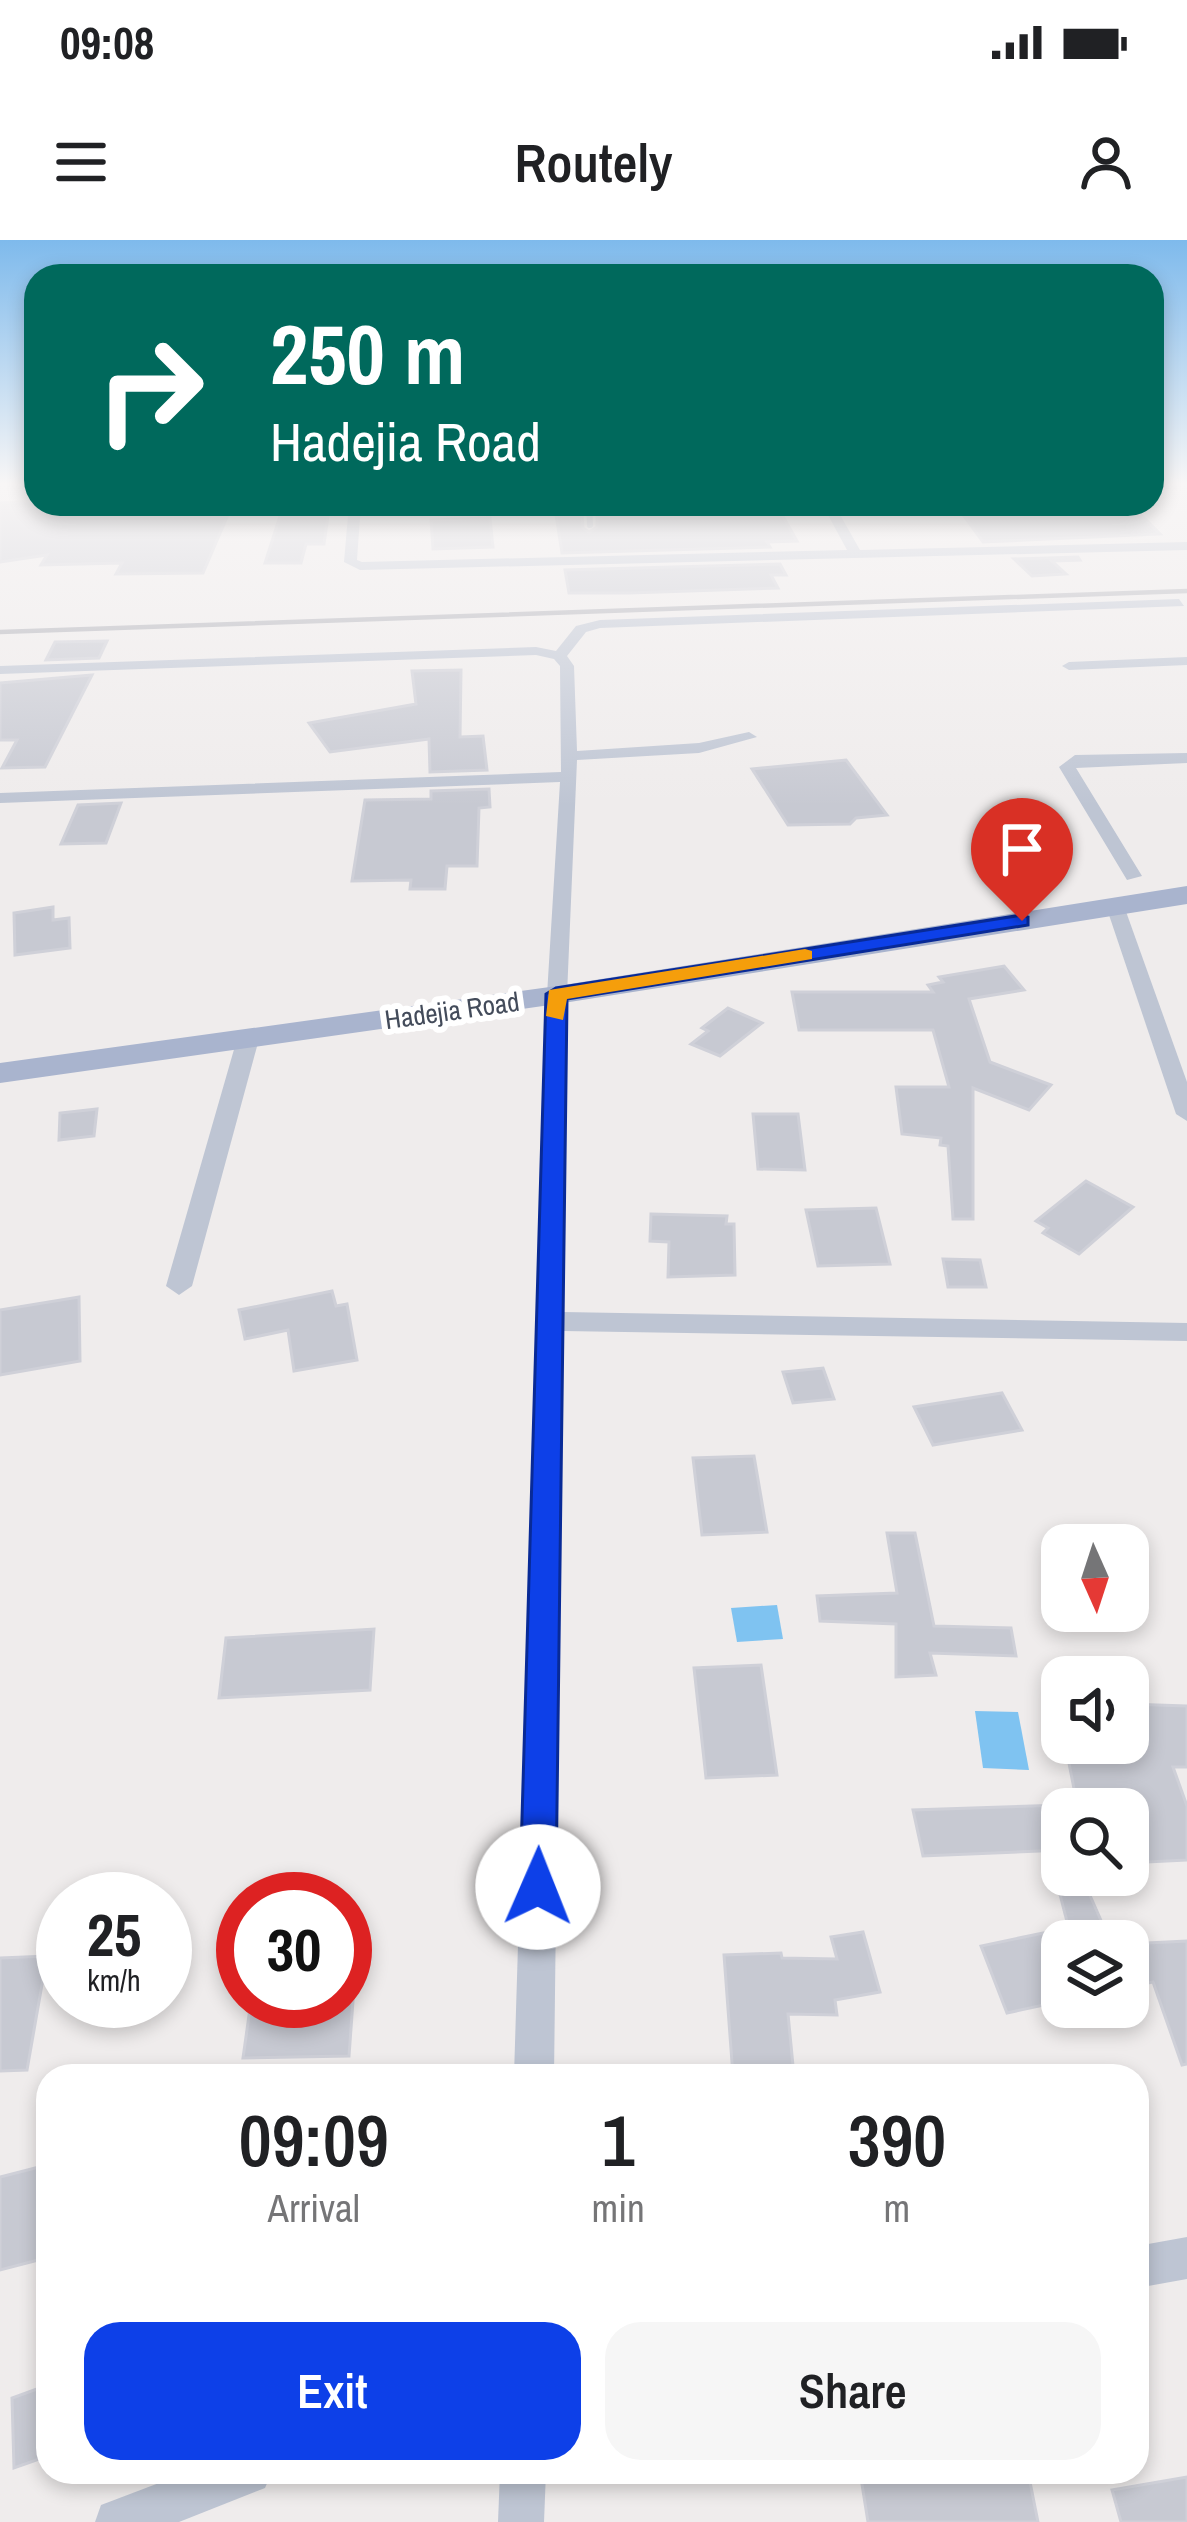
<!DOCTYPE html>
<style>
body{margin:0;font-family:"Archivo Narrow",sans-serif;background:#f6f6f6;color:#202124;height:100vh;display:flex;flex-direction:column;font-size:45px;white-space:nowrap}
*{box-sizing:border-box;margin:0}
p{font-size:39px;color:#757577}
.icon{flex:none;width:66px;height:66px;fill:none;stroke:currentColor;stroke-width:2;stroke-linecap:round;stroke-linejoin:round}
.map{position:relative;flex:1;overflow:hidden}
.drawer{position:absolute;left:36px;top:1824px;width:1113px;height:420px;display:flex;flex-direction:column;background:#fff;border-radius:36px;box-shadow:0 6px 18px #0003}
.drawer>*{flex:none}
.banner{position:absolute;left:24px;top:24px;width:1140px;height:252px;border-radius:36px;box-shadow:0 6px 18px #0003;background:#00695c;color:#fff;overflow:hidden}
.needle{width:78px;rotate:177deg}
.fabs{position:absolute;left:1041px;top:1284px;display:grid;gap:24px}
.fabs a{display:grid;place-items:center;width:108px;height:108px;border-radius:24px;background:#fff;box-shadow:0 6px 18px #0003;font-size:60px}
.speed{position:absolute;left:36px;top:1632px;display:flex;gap:24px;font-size:60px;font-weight:700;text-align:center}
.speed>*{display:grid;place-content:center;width:156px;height:156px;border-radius:50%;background:#fff;box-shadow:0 6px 18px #0003;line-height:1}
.speed small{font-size:30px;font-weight:400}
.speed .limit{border:18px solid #d22;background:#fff;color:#111}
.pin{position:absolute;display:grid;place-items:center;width:102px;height:102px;color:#fff;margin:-123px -51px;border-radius:50% 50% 50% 0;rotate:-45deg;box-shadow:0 0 12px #0007}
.pin .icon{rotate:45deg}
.me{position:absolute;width:132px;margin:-66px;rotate:1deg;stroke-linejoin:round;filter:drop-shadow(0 0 9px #0008)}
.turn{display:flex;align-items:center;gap:42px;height:252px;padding:0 48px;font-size:54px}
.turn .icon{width:156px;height:156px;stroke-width:2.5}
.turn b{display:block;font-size:84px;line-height:102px}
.eta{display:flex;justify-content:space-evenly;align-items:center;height:204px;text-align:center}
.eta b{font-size:72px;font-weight:600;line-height:84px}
.button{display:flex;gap:24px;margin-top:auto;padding:24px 48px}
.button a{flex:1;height:138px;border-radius:36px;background:#0d40e8;color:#fff;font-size:48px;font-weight:600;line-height:138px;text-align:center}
.button a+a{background:#f6f6f6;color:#202124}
.status{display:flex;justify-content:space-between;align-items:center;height:84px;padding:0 60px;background:#fff;direction:ltr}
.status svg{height:33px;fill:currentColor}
header{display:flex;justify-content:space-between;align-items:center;height:156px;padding:0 48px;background:#fff;font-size:54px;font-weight:600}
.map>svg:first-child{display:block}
</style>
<div class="status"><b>09:08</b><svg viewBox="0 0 49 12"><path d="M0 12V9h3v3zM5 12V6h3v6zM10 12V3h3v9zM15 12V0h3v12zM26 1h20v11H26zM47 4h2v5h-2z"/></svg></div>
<header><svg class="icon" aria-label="menu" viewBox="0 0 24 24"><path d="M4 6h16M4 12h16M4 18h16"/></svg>Routely<svg class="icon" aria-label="person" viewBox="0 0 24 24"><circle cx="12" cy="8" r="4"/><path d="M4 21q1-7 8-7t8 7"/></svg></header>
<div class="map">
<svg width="1187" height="2282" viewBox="0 0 1187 2282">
<rect width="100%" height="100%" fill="#efecec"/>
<g fill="#7fc3f1">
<polygon points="777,1365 783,1399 737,1402 731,1368"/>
<polygon points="975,1471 1018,1472 1029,1530 983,1528"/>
</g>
<g fill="#c7c9d2" stroke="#cfd0d8" stroke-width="3">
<polygon points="36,261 218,264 213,277 227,277 203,333 116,334 122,323 41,325 47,315 0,322 0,263"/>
<polygon points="1134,268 1160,294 983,302 961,272"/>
<polygon points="780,271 797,301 767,302 770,307 562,313 556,275 582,274 583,288 589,292 597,287 597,274"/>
<polygon points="280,276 328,276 324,304 306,304 301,323 265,323"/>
<polygon points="490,278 493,307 433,309 431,280"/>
<polygon points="1078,317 1080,320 1052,321 1066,334 1032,336 1014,319"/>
<polygon points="780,324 786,335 771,335 778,348 629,353 569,353 565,330"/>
<polygon points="107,401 99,418 46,420 55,402"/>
<polygon points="461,430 460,497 483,496 487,530 430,532 429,499 330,512 309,483 416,464 412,431"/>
<polygon points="92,435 45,527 2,528 17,500 0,500 0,443"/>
<polygon points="846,520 887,575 856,578 850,584 788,585 752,529"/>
<polygon points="489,549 490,567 479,568 477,626 447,626 445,649 410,649 411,640 352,641 365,560 431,559 431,551"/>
<polygon points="121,563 106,603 61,604 78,565"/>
<polygon points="53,667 53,680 69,678 70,708 15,715 14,673"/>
<polygon points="1004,726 1024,750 969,759 990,822 1051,845 1029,870 973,848 973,979 953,979 948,906 940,905 941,898 902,894 896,847 949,847 933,790 799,790 792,752 933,752 928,745 943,742 939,737"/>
<polygon points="728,768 762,783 720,816 691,804 708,791 702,788"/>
<polygon points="97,869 94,896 59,900 60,873"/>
<polygon points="753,874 798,874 805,930 758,929"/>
<polygon points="1086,941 1133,967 1079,1014 1043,993 1048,988 1036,981"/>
<polygon points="876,968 890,1024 818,1026 806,970"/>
<polygon points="651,974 727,976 726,984 734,984 735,1035 668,1037 669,1002 650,1001"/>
<polygon points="943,1019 980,1020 986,1047 948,1047"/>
<polygon points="332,1051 336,1066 347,1064 357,1120 294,1131 288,1090 245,1099 239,1070"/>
<polygon points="79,1057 80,1121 0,1135 0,1070"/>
<polygon points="823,1128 834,1159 793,1163 783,1132"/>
<polygon points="1002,1153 1022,1190 933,1205 914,1167"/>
<polygon points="754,1216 767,1292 702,1295 693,1218"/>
<polygon points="887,1293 915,1293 934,1386 1011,1388 1016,1416 930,1413 936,1435 896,1437 896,1384 820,1381 817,1356 897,1353"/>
<polygon points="374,1389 370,1450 219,1458 226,1398"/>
<polygon points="761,1425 777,1535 706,1538 694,1428"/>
<polygon points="1128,1464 1187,1466 1187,1527 1173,1527 1187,1566 1187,1620 1128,1623 1128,1569 1078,1569 1065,1503 1128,1503"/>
<polygon points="1062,1565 1062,1610 923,1616 913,1570"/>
<polygon points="1055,1635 1081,1635 1110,1701 1072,1701"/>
<polygon points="1062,1689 1062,1761 1007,1773 981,1706"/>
<polygon points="863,1692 880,1752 835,1760 837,1775 788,1774 794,1836 733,1836 724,1715 781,1713 782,1718 837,1719 831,1697"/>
<polygon points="1187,1701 1187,1824 1182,1825 1153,1742 1128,1747 1128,1704"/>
<polygon points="47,1716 27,1830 0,1831 0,1718"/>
<polygon points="251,1761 353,1761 349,1816 243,1818"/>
<polygon points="43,1926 42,2019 0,2030 0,1937"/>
<polygon points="48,2145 48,2216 14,2228 12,2158"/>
<polygon points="860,2232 1028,2232 1038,2282 868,2282"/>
<polygon points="1187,2237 1187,2282 1121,2282 1112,2250"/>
</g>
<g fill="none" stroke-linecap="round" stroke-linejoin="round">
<polyline stroke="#bec5d3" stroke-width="6" points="589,264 590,285"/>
<g fill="#bec5d3" fill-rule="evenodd">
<polygon points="349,264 361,264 357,320 362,322 847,310 822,264 834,264 860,310 1187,302 1187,310 360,330 344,322"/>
<polygon points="1179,359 1184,366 600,388 586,392 567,416 574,426 577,511 699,503 749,492 757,497 699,513 577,520 567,755 563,1072 1187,1083 1187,1101 563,1091 554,1836 514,1836 547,755 560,542 0,563 0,553 561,532 560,426 554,419 536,415 0,434 0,426 536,407 556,411 576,386 600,380"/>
<polygon points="1187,417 1187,425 1069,430 1062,426 1069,422"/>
<polygon points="1187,513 1187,523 1076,528 1142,636 1127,640 1059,527 1075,515"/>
<polygon points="1108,662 1124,666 1187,842 1187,881 1176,874 1106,666"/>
<polygon points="248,793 259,799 192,1046 179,1055 166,1046 237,799"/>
<polygon points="1187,1997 1187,2039 1137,2048 1137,2006"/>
<polygon points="188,2232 272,2232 265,2248 179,2282 95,2282 101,2265"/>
<polygon points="500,2232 546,2232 544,2282 498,2282"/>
</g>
<polygon fill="#a9b4ce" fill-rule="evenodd" points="1187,646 1187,664 557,764 0,843 0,823 557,746"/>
<polyline stroke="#aeafb7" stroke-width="4.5" points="0,392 1187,351"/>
</g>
<linearGradient id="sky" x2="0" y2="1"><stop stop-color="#7ebaec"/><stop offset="0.43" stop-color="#f8f6f6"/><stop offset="1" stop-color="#f8f6f6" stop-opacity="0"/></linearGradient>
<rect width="1187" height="566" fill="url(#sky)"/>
<polygon fill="#0d40e8" stroke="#082a97" stroke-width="3" points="1022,675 1028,677 1028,685 567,759 556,1647 550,1660 538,1665 525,1660 520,1647 546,754 556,748"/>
<polygon fill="#f59e0b" points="805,709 812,711 812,719 567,759 563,780 546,776 549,750"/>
<g text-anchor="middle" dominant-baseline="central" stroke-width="12" stroke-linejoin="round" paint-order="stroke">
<g font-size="27" fill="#434b5a" stroke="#fff">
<text transform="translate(452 770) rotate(-8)">Hadejia Road</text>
</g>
</g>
</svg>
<div class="fabs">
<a><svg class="needle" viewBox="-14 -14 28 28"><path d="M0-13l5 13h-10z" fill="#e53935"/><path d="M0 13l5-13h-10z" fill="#757577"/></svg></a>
<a><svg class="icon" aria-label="sound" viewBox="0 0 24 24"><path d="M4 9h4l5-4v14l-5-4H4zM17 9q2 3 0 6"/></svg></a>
<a><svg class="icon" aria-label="search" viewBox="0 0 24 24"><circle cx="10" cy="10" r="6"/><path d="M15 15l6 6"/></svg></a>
<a><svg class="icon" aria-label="layers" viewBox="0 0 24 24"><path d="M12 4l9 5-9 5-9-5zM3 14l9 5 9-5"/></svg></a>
</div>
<div class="speed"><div>25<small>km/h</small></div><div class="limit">30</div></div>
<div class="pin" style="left:1022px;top:681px;background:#d93025"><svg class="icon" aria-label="arrive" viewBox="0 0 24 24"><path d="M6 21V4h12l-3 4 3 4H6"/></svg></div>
<svg class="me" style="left:538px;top:1647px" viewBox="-20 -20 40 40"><circle r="19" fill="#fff"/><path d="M0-13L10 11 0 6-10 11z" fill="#0d40e8"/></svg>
<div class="banner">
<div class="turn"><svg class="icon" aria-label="right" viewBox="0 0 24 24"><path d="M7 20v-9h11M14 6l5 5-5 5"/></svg><div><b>250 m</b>Hadejia Road</div></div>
</div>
<section class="drawer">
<div class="eta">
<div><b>09:09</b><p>Arrival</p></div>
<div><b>1</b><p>min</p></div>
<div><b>390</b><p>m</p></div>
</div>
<div class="button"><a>Exit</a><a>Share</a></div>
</section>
</div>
